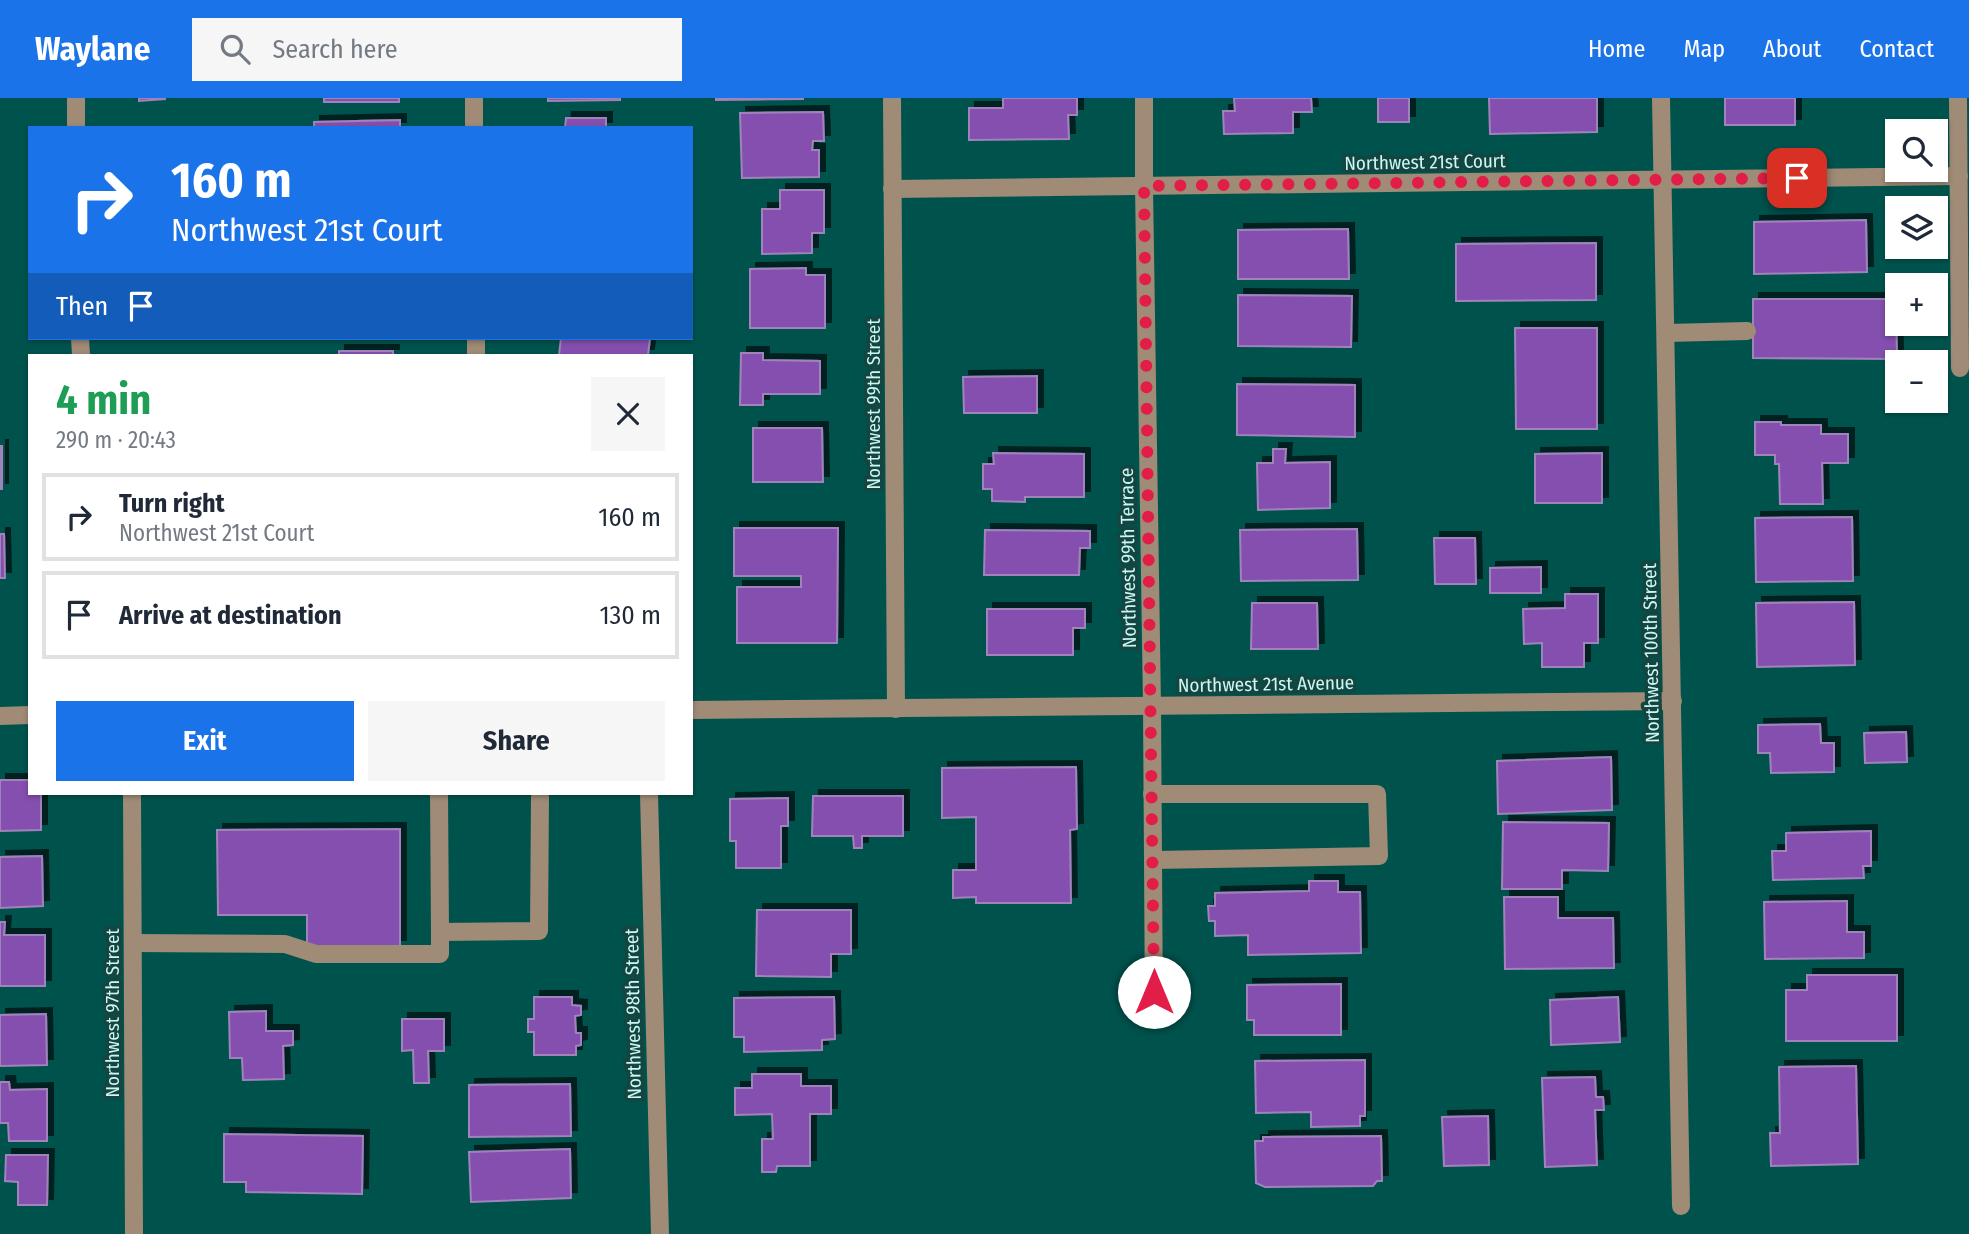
<!DOCTYPE html>
<meta charset="utf-8">
<style>
body{margin:0;font-family:"Fira Sans Condensed",sans-serif;background:#f6f6f7;color:#1f2937;height:100vh;display:flex;flex-direction:column;font-size:26px;white-space:nowrap}
*{box-sizing:border-box;margin:0}
p{font-size:23px;color:#747a83}
.icon{flex:none;width:38px;height:38px;fill:none;stroke:currentColor;stroke-width:2;stroke-linecap:round;stroke-linejoin:round}
.map{position:relative;flex:1;overflow:hidden}
.details{position:absolute;left:28px;top:256px;width:665px;height:441px;display:flex;flex-direction:column;background:#fff;border-radius:0px;box-shadow:0 2px 5px #0004}
.details>*{flex:none}
.banner{position:absolute;left:28px;top:28px;width:665px;height:214px;border-radius:0px;box-shadow:0 2px 5px #0004;background:#1a73e8;color:#fff;overflow:hidden}
.fabs{position:absolute;left:1885px;top:21px;display:grid;gap:14px}
.fabs a{display:grid;place-items:center;width:63px;height:63px;border-radius:0px;background:#fff;box-shadow:0 2px 5px #0004;font-size:35px}
.pin{position:absolute;display:grid;place-items:center;width:60px;height:60px;color:#fff;margin:-30px;border-radius:14px;box-shadow:0 4px 10px #0006}
.me{position:absolute;width:77px;margin:-38px;rotate:0deg;stroke-linejoin:round;filter:drop-shadow(0 0 5px #0008)}
.turn{display:flex;align-items:center;gap:24px;height:147px;padding:0 28px;font-size:32px}
.turn .icon{width:91px;height:91px;stroke-width:2.5}
.turn b{display:block;font-size:49px;line-height:60px}
.then{display:flex;align-items:center;height:66px;padding:0 28px;background:#0003;gap:14px;font-size:26px}
.round{display:grid;place-items:center;flex:none;width:74px;height:74px;border-radius:0px;background:#f6f6f7}
.overview{display:flex;align-items:center;justify-content:space-between;height:119px;padding:0 28px}
h1{font-size:42px;font-weight:700;line-height:52px;color:#1e9e55}
.cta{display:flex;gap:14px;margin-top:auto;padding:14px 28px}
.cta a{flex:1;height:80px;border-radius:0px;background:#1a73e8;color:#fff;font-size:28px;font-weight:700;line-height:80px;text-align:center}
.cta a+a{background:#f6f6f7;color:#1f2937}
ul{padding:0;list-style:none}
li{display:flex;align-items:center;gap:21px;height:88px;margin:0 14px 10px;padding:0 14px;border:4px solid #e0e1e3;border-radius:0px}
li div{flex:1}
li b{display:block;font-size:26px}
li em{font-style:normal}
header{display:flex;align-items:center;gap:42px;box-sizing:border-box;height:98px;padding:0 35px;background:#1a73e8;color:#fff}
header strong{font-size:33px}
nav{display:flex;gap:38px;margin-inline-start:auto;font-size:24px}
.search{width:490px;height:63px;background:#f6f6f7;display:flex;align-items:center;gap:18px;box-sizing:border-box;padding:0 24px;border-radius:0px;color:#747a83;font-size:26px}
.map>svg:first-child{display:block}
</style>
<header>
<strong>Waylane</strong>
<div class="search"><svg class="icon" aria-label="search" viewBox="0 0 24 24"><circle cx="10" cy="10" r="6"/><path d="M15 15l6 6"/></svg>Search here</div>
<nav><a>Home</a><a>Map</a><a>About</a><a>Contact</a></nav>
</header>
<div class="map">
<svg width="1969" height="1136" viewBox="0 0 1969 1136">
<defs>
<filter id="shadow"><feDropShadow dx="6" dy="-6" stdDeviation="0" flood-color="#0009"/></filter>
</defs>
<rect width="100%" height="100%" fill="#00534d"/>
<g fill="#8450ae" stroke="#a083bb" stroke-width="2" filter="url(#shadow)">
<polygon points="139,0 165,0 165,1 139,3"/>
<rect x="324" y="0" width="75" height="4"/>
<polygon points="548,0 620,0 620,2 548,3"/>
<polygon points="716,0 803,0 803,1 716,2"/>
<polygon points="1003,0 1077,0 1077,17 1068,17 1069,41 969,42 969,10 1003,10"/>
<polygon points="1234,0 1311,0 1312,14 1293,14 1293,35 1224,36 1223,13 1235,13"/>
<rect x="1378" y="0" width="31" height="24"/>
<polygon points="1489,0 1597,0 1597,34 1490,36"/>
<rect x="1725" y="0" width="70" height="27"/>
<polygon points="823,14 824,43 813,43 812,52 819,52 819,79 742,80 740,15"/>
<polygon points="566,20 606,20 606,30 565,30"/>
<polygon points="400,22 400,30 314,30 314,24"/>
<polygon points="780,92 824,92 824,135 812,135 812,155 762,156 762,111 780,111"/>
<polygon points="1866,122 1867,174 1754,176 1754,124"/>
<polygon points="1348,131 1349,181 1238,181 1238,132"/>
<polygon points="1596,145 1596,202 1456,203 1456,146"/>
<polygon points="806,170 806,177 825,177 825,230 750,230 750,171"/>
<polygon points="1238,197 1352,198 1351,249 1238,248"/>
<polygon points="1753,201 1896,201 1897,261 1753,260"/>
<polygon points="1515,230 1597,230 1597,331 1516,331"/>
<polygon points="561,240 650,240 648,257 559,257"/>
<rect x="339" y="253" width="54" height="4"/>
<polygon points="741,255 763,255 763,262 820,263 820,296 763,296 763,307 740,307"/>
<polygon points="1037,278 1037,315 964,315 963,279"/>
<polygon points="1237,286 1355,287 1355,339 1237,337"/>
<polygon points="1755,324 1781,324 1781,327 1821,327 1821,336 1848,336 1848,365 1822,365 1823,406 1780,406 1779,366 1775,366 1775,357 1755,357"/>
<polygon points="753,330 822,330 823,384 753,384"/>
<rect x="0" y="348" width="2" height="43"/>
<polygon points="1273,351 1286,351 1285,365 1330,364 1330,410 1258,412 1257,365 1273,365"/>
<polygon points="993,355 1084,356 1084,399 1025,399 1025,404 992,403 992,391 983,391 983,366 994,366"/>
<polygon points="1602,355 1602,405 1535,405 1535,356"/>
<polygon points="1852,419 1853,483 1756,484 1755,420"/>
<polygon points="734,430 838,430 837,545 737,545 737,489 801,489 801,478 734,478"/>
<polygon points="1357,431 1358,482 1241,483 1240,432"/>
<polygon points="985,432 1090,433 1090,450 1080,450 1079,477 984,477"/>
<polygon points="0,436 4,436 5,480 0,480"/>
<polygon points="1434,440 1475,440 1476,486 1435,486"/>
<polygon points="1541,469 1541,495 1490,495 1490,470"/>
<polygon points="1565,496 1598,496 1598,545 1584,545 1584,569 1542,569 1542,545 1524,546 1523,511 1565,510"/>
<polygon points="1854,504 1855,567 1757,569 1756,505"/>
<polygon points="1252,505 1317,505 1318,551 1251,551"/>
<polygon points="987,511 1085,511 1085,530 1073,530 1073,557 987,557"/>
<polygon points="1820,626 1821,645 1834,645 1834,674 1771,675 1770,655 1758,655 1758,627"/>
<polygon points="1906,634 1907,664 1865,665 1864,635"/>
<polygon points="1611,659 1612,712 1498,716 1497,663"/>
<polygon points="1076,669 1077,731 1070,732 1071,805 976,805 976,799 953,800 953,772 976,772 976,719 942,720 942,670"/>
<polygon points="0,682 30,682 30,695 41,695 41,732 0,733"/>
<polygon points="813,698 903,698 903,738 862,738 862,750 854,750 853,738 812,738"/>
<polygon points="788,700 788,728 781,728 781,770 736,770 736,743 730,743 730,701"/>
<polygon points="1503,724 1609,725 1608,773 1562,772 1562,791 1502,791"/>
<polygon points="400,731 400,848 307,848 307,817 218,817 217,732"/>
<polygon points="1871,733 1871,768 1863,768 1864,780 1773,782 1772,753 1786,753 1786,735"/>
<polygon points="42,758 43,808 0,810 0,759"/>
<polygon points="1309,783 1338,783 1338,794 1360,794 1361,855 1248,857 1248,837 1215,838 1215,823 1209,823 1208,808 1215,808 1215,795 1309,793"/>
<polygon points="1504,799 1558,799 1558,820 1613,820 1614,870 1505,871"/>
<polygon points="1847,803 1847,834 1864,834 1864,860 1765,861 1764,804"/>
<polygon points="757,812 851,812 851,856 831,856 831,879 756,878"/>
<polygon points="0,824 5,824 4,837 45,837 45,888 0,888"/>
<polygon points="1807,877 1897,877 1897,943 1786,943 1786,892 1807,892"/>
<polygon points="1341,886 1341,937 1254,937 1254,922 1247,922 1247,887"/>
<polygon points="534,899 572,899 572,907 581,908 581,917 575,918 576,935 581,935 581,947 576,948 576,957 534,957 534,934 528,934 528,921 534,921"/>
<polygon points="834,899 835,941 822,942 822,952 744,954 744,939 734,939 734,900"/>
<polygon points="1618,899 1620,944 1551,947 1550,902"/>
<polygon points="266,913 266,933 293,933 293,947 283,948 284,981 243,982 242,960 230,960 229,914"/>
<polygon points="46,916 47,967 0,968 0,917"/>
<polygon points="402,921 444,921 444,953 428,953 429,985 414,985 413,952 402,953"/>
<polygon points="1365,962 1365,1018 1360,1018 1360,1028 1311,1029 1311,1014 1256,1015 1255,963"/>
<polygon points="1856,968 1858,1066 1771,1068 1770,1035 1780,1035 1779,969"/>
<polygon points="752,976 801,976 801,988 831,988 831,1016 810,1016 810,1068 777,1068 776,1074 762,1074 762,1041 773,1041 772,1016 735,1017 735,990 752,990"/>
<polygon points="1595,979 1596,999 1603,999 1604,1012 1595,1012 1597,1067 1545,1069 1542,980"/>
<polygon points="0,984 9,984 10,992 47,991 47,1043 9,1043 8,1025 0,1025"/>
<polygon points="570,986 571,1038 469,1039 469,987"/>
<polygon points="1488,1018 1489,1067 1444,1068 1442,1019"/>
<polygon points="224,1036 363,1038 362,1096 246,1094 246,1084 224,1084"/>
<polygon points="1381,1038 1382,1083 1377,1083 1373,1088 1265,1089 1256,1085 1255,1043 1263,1043 1263,1039"/>
<polygon points="570,1051 571,1100 471,1104 469,1054"/>
<polygon points="6,1057 48,1057 47,1107 18,1107 18,1084 5,1083"/>
</g>
<g fill="none" stroke-linecap="round" stroke-linejoin="round">
<g stroke="#9f8b76" stroke-width="18">
<polyline points="76,0 76,30"/>
<polyline points="474,0 474,30"/>
<polyline points="892,0 896,611"/>
<polyline points="1144,0 1144,88 1152,608 1154,920"/>
<polyline points="1661,0 1681,1108"/>
<polyline points="1958,0 1960,270"/>
<polyline points="892,91 1959,78"/>
<polyline points="1667,235 1747,233"/>
<polyline points="80,240 81,257"/>
<polyline points="476,240 476,257"/>
<polyline points="691,612 1673,603"/>
<polyline points="0,618 30,617"/>
<polyline points="132,695 134,1136"/>
<polyline points="439,695 440,834 539,833 540,699"/>
<polyline points="649,695 660,1136"/>
<polyline points="1152,696 1377,696 1379,758 1153,762"/>
<polyline points="133,845 285,846 316,856 440,856 440,834"/>
</g>
</g>
<g fill="none" stroke-linecap="round" stroke-linejoin="round">
<polyline stroke="#e11d48" stroke-width="12" stroke-dasharray="0 21.6" points="1154,894 1144,88 1797,80"/>
</g>
<g text-anchor="middle" dominant-baseline="central" stroke-width="7" stroke-linejoin="round" paint-order="stroke">
<g font-size="19" fill="#cdf7f2" stroke="#144541">
<text transform="translate(1425 64) rotate(-1)">Northwest 21st Court</text>
<text transform="translate(873 306) rotate(-90)">Northwest 99th Street</text>
<text transform="translate(1128 460) rotate(-91)">Northwest 99th Terrace</text>
<text transform="translate(1651 555) rotate(-91)">Northwest 100th Street</text>
<text transform="translate(1266 586) rotate(-1)">Northwest 21st Avenue</text>
<text transform="translate(112 915) rotate(-90)">Northwest 97th Street</text>
<text transform="translate(633 916) rotate(-91)">Northwest 98th Street</text>
</g>
</g>
</svg>
<div class="fabs">
<a><svg class="icon" aria-label="search" viewBox="0 0 24 24"><circle cx="10" cy="10" r="6"/><path d="M15 15l6 6"/></svg></a>
<a><svg class="icon" aria-label="layers" viewBox="0 0 24 24"><path d="M12 4l9 5-9 5-9-5zM3 14l9 5 9-5"/></svg></a>
<a>+</a>
<a>−</a>
</div>
<div class="pin" style="left:1797px;top:80px;background:#d93025"><svg class="icon" aria-label="arrive" viewBox="0 0 24 24"><path d="M6 21V4h12l-3 4 3 4H6"/></svg></div>
<svg class="me" style="left:1154px;top:894px" viewBox="-20 -20 40 40"><circle r="19" fill="#fff"/><path d="M0-13L10 11 0 6-10 11z" fill="#e11d48"/></svg>
<div class="banner">
<div class="turn"><svg class="icon" aria-label="right" viewBox="0 0 24 24"><path d="M7 20v-9h11M14 6l5 5-5 5"/></svg><div><b>160 m</b>Northwest 21st Court</div></div>
<div class="then">Then<svg class="icon" aria-label="arrive" viewBox="0 0 24 24"><path d="M6 21V4h12l-3 4 3 4H6"/></svg></div>
</div>
<section class="details">
<div class="overview"><div><h1>4 min</h1><p>290 m · 20:43</p></div><a class="round"><svg class="icon" aria-label="close" viewBox="0 0 24 24"><path d="M6 6l12 12M18 6L6 18"/></svg></a></div>
<ul>
<li><svg class="icon" aria-label="right" viewBox="0 0 24 24"><path d="M7 20v-9h11M14 6l5 5-5 5"/></svg><div><b>Turn right</b><p>Northwest 21st Court</p></div><em>160 m</em></li>
<li><svg class="icon" aria-label="arrive" viewBox="0 0 24 24"><path d="M6 21V4h12l-3 4 3 4H6"/></svg><div><b>Arrive at destination</b></div><em>130 m</em></li>
</ul>
<div class="cta"><a>Exit</a><a>Share</a></div>
</section>
</div>
